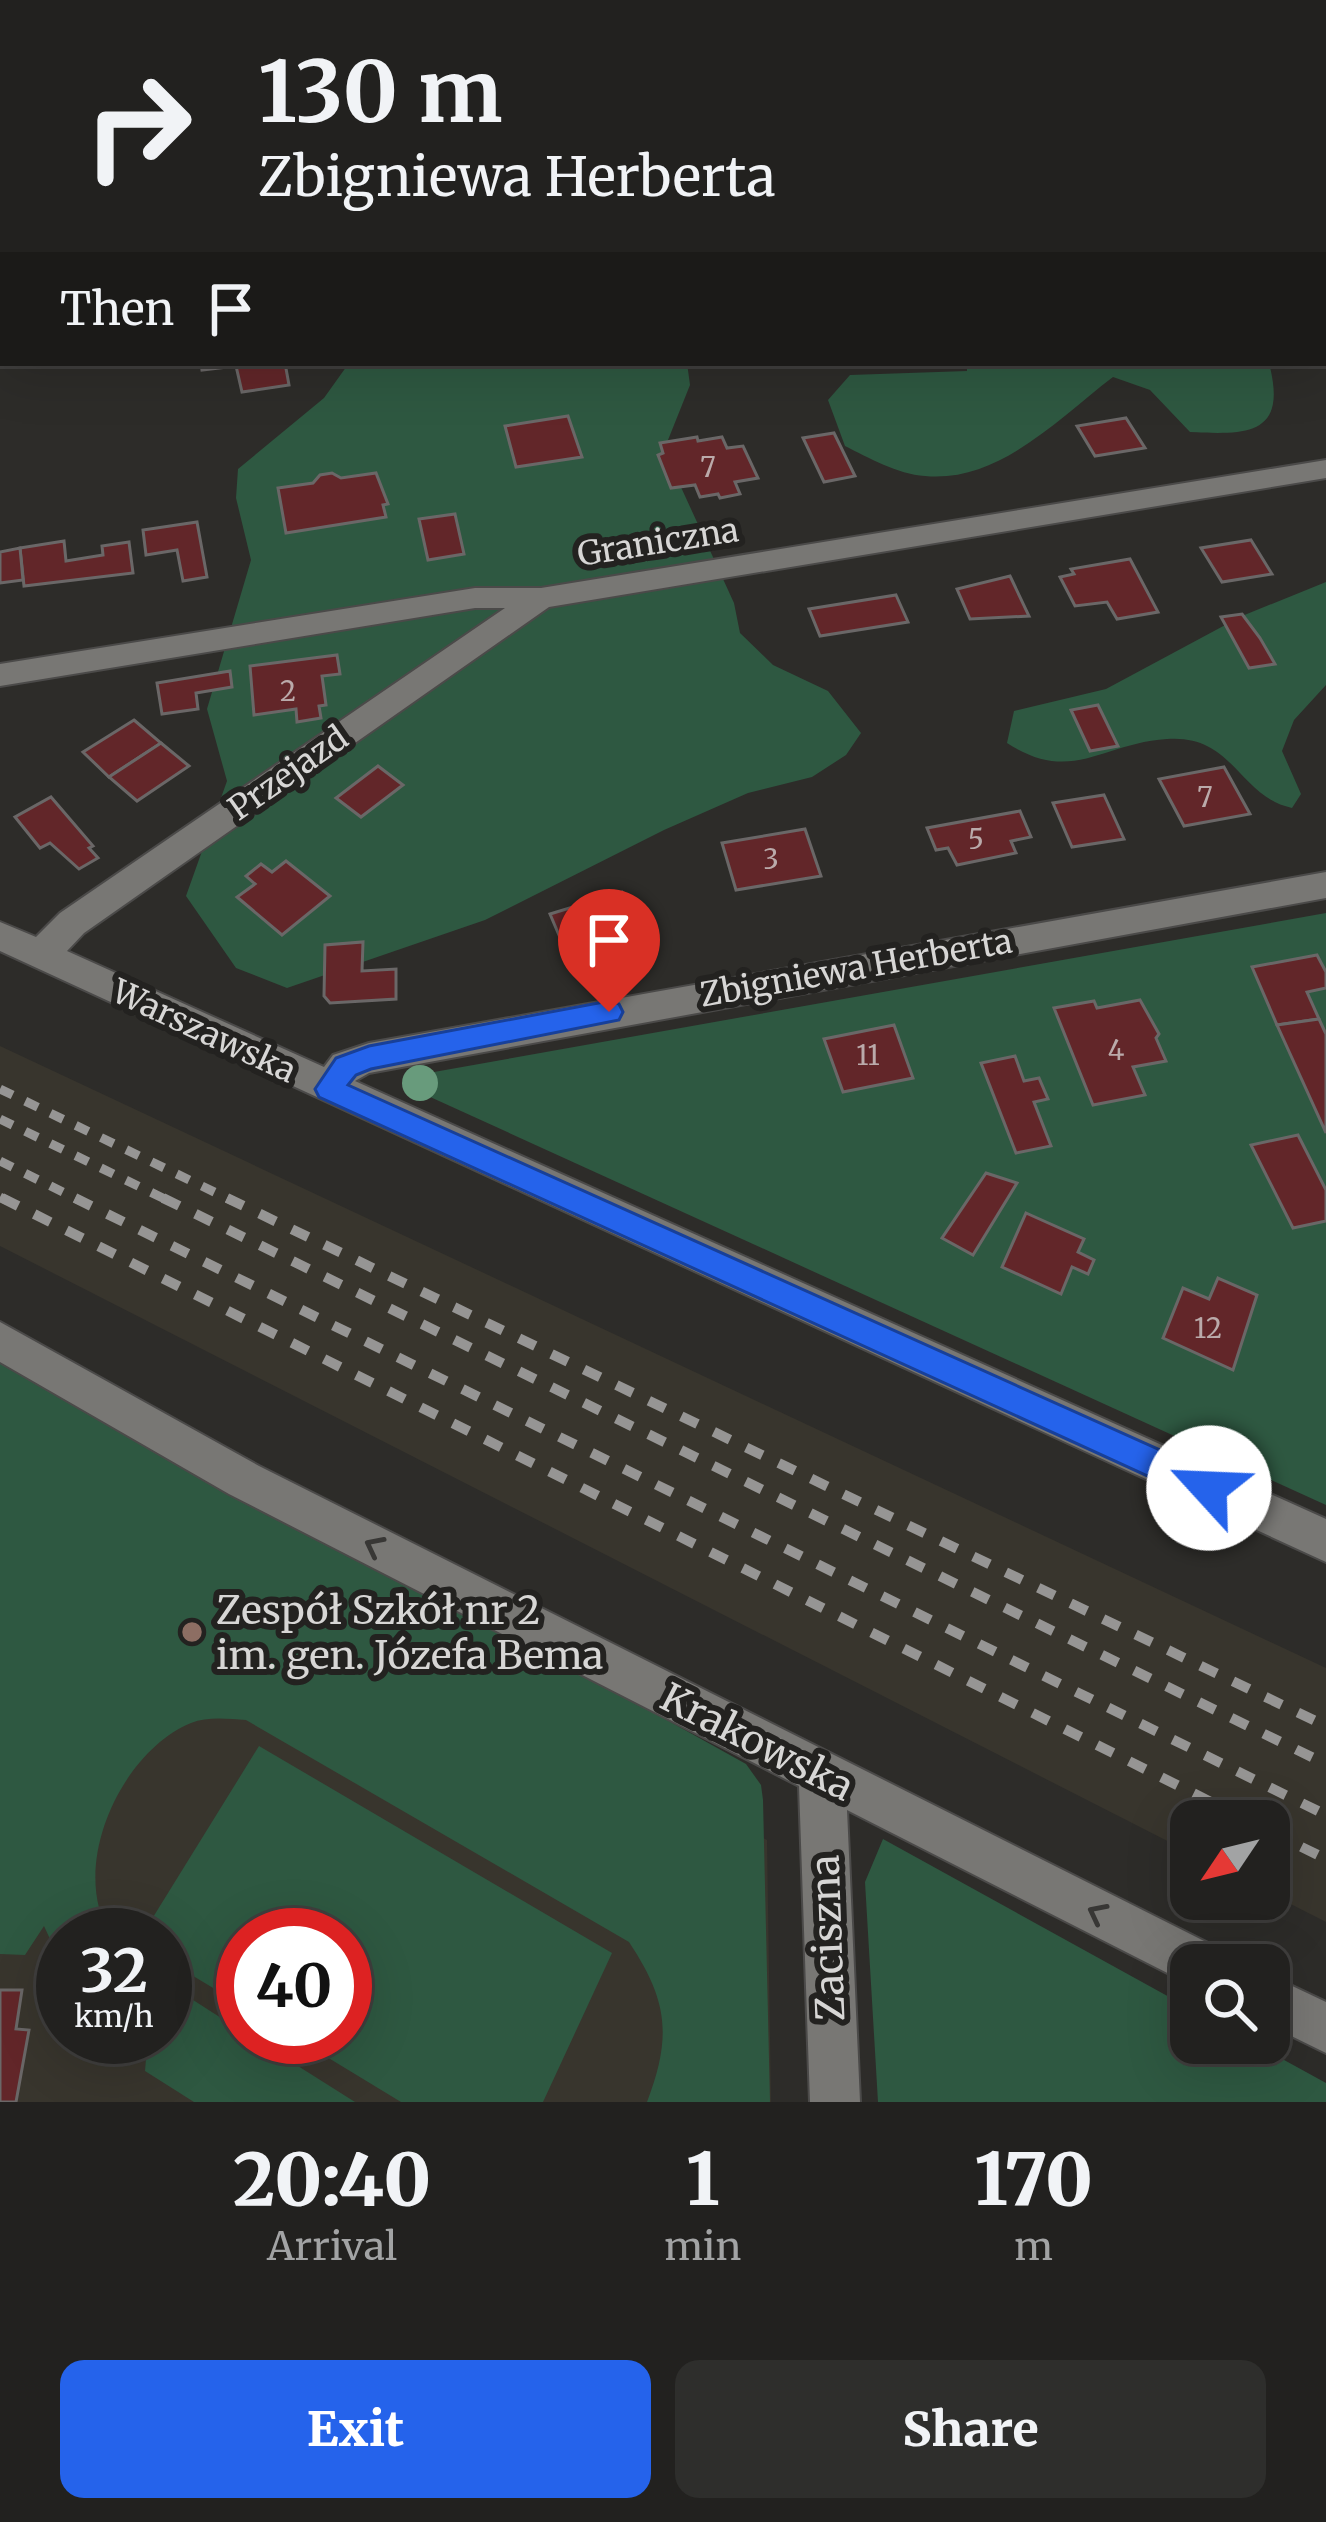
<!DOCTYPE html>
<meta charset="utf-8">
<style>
body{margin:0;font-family:Merriweather,serif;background:#2e2e2c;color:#f1f3f6;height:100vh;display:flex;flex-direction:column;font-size:45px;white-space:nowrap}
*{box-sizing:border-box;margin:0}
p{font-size:39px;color:#a2a3a4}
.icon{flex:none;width:66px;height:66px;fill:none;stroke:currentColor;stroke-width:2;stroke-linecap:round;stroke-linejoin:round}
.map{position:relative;height:2102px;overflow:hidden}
.drawer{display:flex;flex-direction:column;background:#22211f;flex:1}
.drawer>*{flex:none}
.hud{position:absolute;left:0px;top:0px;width:1326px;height:366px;box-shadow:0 12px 48px #0002,0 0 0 3px #3f3e3d;background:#22211f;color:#f1f3f6;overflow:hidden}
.needle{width:78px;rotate:235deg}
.fabs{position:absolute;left:1170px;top:1800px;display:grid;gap:24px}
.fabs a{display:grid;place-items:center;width:120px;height:120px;border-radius:24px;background:#22211f;box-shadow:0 12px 48px #0002,0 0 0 3px #3f3e3d;font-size:60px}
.speed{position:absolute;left:36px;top:1908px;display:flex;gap:24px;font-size:60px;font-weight:700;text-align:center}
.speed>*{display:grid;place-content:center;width:156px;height:156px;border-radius:50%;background:#22211f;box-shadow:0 12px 48px #0002,0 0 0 3px #3f3e3d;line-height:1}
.speed small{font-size:30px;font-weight:400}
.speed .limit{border:18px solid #d22;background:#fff;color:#111}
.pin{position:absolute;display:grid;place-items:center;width:102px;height:102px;color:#fff;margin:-123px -51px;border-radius:50% 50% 50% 0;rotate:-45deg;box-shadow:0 0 12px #0007}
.pin .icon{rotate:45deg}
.me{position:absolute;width:132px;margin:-66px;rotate:295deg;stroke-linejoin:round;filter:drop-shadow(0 0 9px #0008)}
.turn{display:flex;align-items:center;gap:42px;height:252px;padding:0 60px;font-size:54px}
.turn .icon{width:156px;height:156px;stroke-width:2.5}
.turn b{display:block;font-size:84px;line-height:102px}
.then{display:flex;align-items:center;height:114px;padding:0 60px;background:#0003;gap:24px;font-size:45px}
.eta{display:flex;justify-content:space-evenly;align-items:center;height:204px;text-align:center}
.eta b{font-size:72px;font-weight:800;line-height:84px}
.action{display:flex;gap:24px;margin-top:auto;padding:24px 60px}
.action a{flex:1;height:138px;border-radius:24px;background:#2563eb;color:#fff;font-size:48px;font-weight:800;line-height:138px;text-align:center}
.action a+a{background:#2e2e2c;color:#f1f3f6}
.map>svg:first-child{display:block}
</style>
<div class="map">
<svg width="1326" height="2102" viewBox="0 0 1326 2102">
<rect width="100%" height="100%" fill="#2d2c29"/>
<g fill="#38352d" fill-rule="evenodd">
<polygon points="0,1046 1326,1668 1326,1922 1269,1893 1269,1821 1191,1821 1191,1853 0,1246"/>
<path d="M0,1425L767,1840L771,2102H0ZM63,1935H165V2037H63ZM243,1935H345V2037H243Z"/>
</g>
<g fill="#2e5841">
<polygon points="151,0 1201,0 1231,3 152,3"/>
<polygon points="349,363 687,363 690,385 664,450 734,603 740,633 773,665 828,691 861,733 846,755 812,777 748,793 664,830 485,920 287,988 236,968 186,896 227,781 207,709 251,560 236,498 238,469 324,398"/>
<path d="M967,363H1269C1288,435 1248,435 1190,432L1150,390L1113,377C1059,418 999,483 925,476C897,474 869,458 845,446L828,400L850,375L967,371Z"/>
<path d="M1326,582V685L1294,720L1282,751L1301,794L1292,808C1239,797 1234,734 1167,739C1102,743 1072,785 1007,743L1014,711L1106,689L1242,616Z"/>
<polygon points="1326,913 1326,1505 428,1096 434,1072"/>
<path d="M0,1349L746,1764L761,1785L763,1800L770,2102H647C672,2036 668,2001 629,1942L246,1720C229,1719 208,1716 191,1723C120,1752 68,1869 111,1935H63V1967L44,1926L25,1955L0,1954Z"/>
<polygon points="259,1746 612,1953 543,2102 401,2102 294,2037 345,2037 345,1935 243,1935 243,2006 165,1959 165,1935 142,1935"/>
<polygon points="883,1839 1191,2009 1191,2043 1253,2043 1326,2083 1326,2102 878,2102 865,1882"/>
<polygon points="165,1982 243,2032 243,2037 252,2037 355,2102 194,2102 145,2071 147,2047 132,2037 165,2037"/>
</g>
<g fill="#622629" stroke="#6a6767" stroke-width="3">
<polygon points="201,363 285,363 289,385 242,392 236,366 202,370"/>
<polygon points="568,416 582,457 516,467 505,426"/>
<polygon points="1126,418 1145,448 1095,456 1077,426"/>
<polygon points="834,433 855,476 824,482 803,438"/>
<polygon points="697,437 698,441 722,437 727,448 743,446 758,478 735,482 740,494 720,498 718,494 700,497 695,485 671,488 658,455 663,453 660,443"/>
<polygon points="332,473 341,478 376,473 388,504 383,505 386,517 286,533 278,488 313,483 320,475"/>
<polygon points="455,514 464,554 428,560 419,519"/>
<polygon points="197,522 207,577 183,581 177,550 146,555 143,530"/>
<polygon points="1251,540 1272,574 1222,582 1201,548"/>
<polygon points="64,541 66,561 103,555 102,546 129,542 133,573 24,586 20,548"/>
<polygon points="20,548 23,580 0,583 0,552"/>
<polygon points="1130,559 1158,612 1117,619 1107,602 1075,606 1060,577 1074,574 1071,569"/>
<polygon points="1010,576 1029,616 970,619 957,589"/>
<polygon points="896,595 908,622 820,636 809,609"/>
<polygon points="1242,614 1260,638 1275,664 1249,668 1221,617"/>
<polygon points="337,655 340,674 322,676 326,705 319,706 321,718 297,722 296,709 254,715 250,666"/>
<polygon points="230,671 232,687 196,693 198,709 162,714 157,683"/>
<polygon points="1098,705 1118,746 1090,751 1071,710"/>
<polygon points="134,720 161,743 109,777 83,752"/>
<polygon points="161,743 189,766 137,801 109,777"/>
<polygon points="378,766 403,785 361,817 336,798"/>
<polygon points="1224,767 1250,814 1184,826 1159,779"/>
<polygon points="1104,795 1124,839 1072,847 1053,803"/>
<polygon points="51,797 93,846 89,848 98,858 79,869 50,843 40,848 15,817"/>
<polygon points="1020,811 1031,837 1011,841 1016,853 957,865 948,848 936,850 927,828"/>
<polygon points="805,829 821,876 736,890 722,843"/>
<polygon points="286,861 330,896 282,935 237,897 255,884 246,876 261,864 272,872"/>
<polygon points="622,892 641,932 567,954 550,914"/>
<polygon points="363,942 362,971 396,969 396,999 330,1003 324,996 325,945"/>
<polygon points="1317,955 1326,972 1326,988 1307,992 1319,1019 1277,1025 1252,967"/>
<polygon points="1140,1000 1159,1034 1156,1038 1166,1061 1133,1067 1145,1095 1093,1105 1054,1008 1094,1001 1097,1008"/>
<polygon points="1319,1019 1326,1034 1326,1133 1277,1025"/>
<polygon points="894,1025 913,1078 843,1092 824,1039"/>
<polygon points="1015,1056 1024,1081 1039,1078 1048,1099 1034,1102 1051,1146 1016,1153 981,1063"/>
<polygon points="1298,1135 1326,1190 1326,1221 1293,1228 1251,1145"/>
<polygon points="986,1173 1017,1183 973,1255 942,1238"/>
<polygon points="1026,1213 1084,1239 1078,1252 1094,1260 1088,1274 1072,1267 1061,1294 1002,1267"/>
<polygon points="1218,1278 1257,1295 1233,1370 1163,1338 1183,1288 1209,1299"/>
<polygon points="0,1990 22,1990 16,2029 29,2030 16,2102 0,2102"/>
</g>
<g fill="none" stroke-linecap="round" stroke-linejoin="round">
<g stroke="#4b4a49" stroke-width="4">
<g id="minor">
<polygon points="53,0 99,0 51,3"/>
<polygon points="1148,0 1171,0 1173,3 1150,3"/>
<rect x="0" y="3" width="3" height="14"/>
<polygon points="1326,460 1326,478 549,607 84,933 67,951 324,1067 333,1055 369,1043 1326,872 1326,898 369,1073 355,1081 1326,1519 1326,1562 0,951 0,922 36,937 60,913 505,608 475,608 0,686 0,664 475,588 541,588"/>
<polygon points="0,1322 259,1466 1218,1948 1225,1965 1191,1965 1191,1985 847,1810 860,2102 810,2102 799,1786 229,1494 0,1362"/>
<polygon points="1269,1975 1326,2002 1326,2053 1269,2025"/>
</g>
</g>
<use href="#minor" fill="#787774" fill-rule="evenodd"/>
<g stroke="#969594" stroke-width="9" stroke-dasharray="14 14" stroke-linecap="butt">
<polyline points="0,1089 233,1201"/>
<polyline points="0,1119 169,1201"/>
<polyline points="0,1161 81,1201"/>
<polyline points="0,1197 8,1201"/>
</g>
<g stroke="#969594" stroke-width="10" stroke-dasharray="18 18" stroke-linecap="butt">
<polyline points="2,1198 1249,1821"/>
<polyline points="75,1198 1326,1815"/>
<polyline points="163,1198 1326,1764"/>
<polyline points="227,1198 1326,1726"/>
<polyline points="1269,1831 1326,1859"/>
</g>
</g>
<circle fill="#689b7c" cx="420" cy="1083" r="18"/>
<defs><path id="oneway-chevron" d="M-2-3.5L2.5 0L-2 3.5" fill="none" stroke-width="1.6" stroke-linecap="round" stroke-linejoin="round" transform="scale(3)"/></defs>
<g stroke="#383735">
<use href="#oneway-chevron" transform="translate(374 1546) rotate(-153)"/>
<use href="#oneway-chevron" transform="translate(1097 1913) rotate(-153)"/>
</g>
<polygon fill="#2563eb" stroke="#184099" stroke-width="3" points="609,1001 619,1004 623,1012 619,1020 371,1069 356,1075 348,1085 1220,1477 1225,1488 1220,1499 1209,1503 1198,1499 319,1097 315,1089 336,1058 369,1046"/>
<circle fill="#8d6e63" stroke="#232220" stroke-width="4.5" cx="192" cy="1632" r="12"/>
<g text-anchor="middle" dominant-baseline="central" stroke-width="12" stroke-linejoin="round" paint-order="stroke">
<g font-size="27" fill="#baaaaa">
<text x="708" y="467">7</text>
<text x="288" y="691">2</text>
<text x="1205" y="797">7</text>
<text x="976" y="839">5</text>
<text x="771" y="859">3</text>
<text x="1116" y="1050">4</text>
<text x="868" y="1055">11</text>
<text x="1208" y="1328">12</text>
</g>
<g font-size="33" fill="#d7d6d5" stroke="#232220">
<text transform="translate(658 542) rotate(-9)">Graniczna</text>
<text transform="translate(288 773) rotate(-35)">Przejazd</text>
<text transform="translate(856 968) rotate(-10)">Zbigniewa Herberta</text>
<text transform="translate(204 1031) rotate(25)">Warszawska</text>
</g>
<g font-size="39" fill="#d7d6d5" stroke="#232220" text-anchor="start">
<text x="216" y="1610">Zespół Szkół nr 2<tspan x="216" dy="45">im. gen. Józefa Bema</tspan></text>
</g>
<g font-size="39" fill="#d7d6d5" stroke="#232220">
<text transform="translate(757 1742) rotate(27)">Krakowska</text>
<text transform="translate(828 1938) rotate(-92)">Zaciszna</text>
</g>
</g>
</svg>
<div class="fabs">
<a><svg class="needle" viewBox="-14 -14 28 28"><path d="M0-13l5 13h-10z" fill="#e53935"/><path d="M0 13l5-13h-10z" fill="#a2a3a4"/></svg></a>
<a><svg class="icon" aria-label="search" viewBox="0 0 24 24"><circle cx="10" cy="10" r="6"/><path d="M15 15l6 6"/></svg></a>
</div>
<div class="speed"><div>32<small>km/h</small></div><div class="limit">40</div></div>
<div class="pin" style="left:609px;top:1012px;background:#d93025"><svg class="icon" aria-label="arrive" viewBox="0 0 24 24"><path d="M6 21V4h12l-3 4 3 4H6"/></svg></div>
<svg class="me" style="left:1209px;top:1488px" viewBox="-20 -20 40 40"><circle r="19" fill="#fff"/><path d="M0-13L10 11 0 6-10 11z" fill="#2563eb"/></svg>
<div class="hud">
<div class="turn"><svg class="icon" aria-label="right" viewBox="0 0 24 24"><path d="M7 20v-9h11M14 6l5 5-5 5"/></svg><div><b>130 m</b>Zbigniewa Herberta</div></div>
<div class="then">Then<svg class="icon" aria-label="arrive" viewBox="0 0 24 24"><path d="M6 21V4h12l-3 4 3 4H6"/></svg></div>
</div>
</div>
<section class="drawer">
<div class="eta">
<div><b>20:40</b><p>Arrival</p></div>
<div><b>1</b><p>min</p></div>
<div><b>170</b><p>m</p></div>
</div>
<div class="action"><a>Exit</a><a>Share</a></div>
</section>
